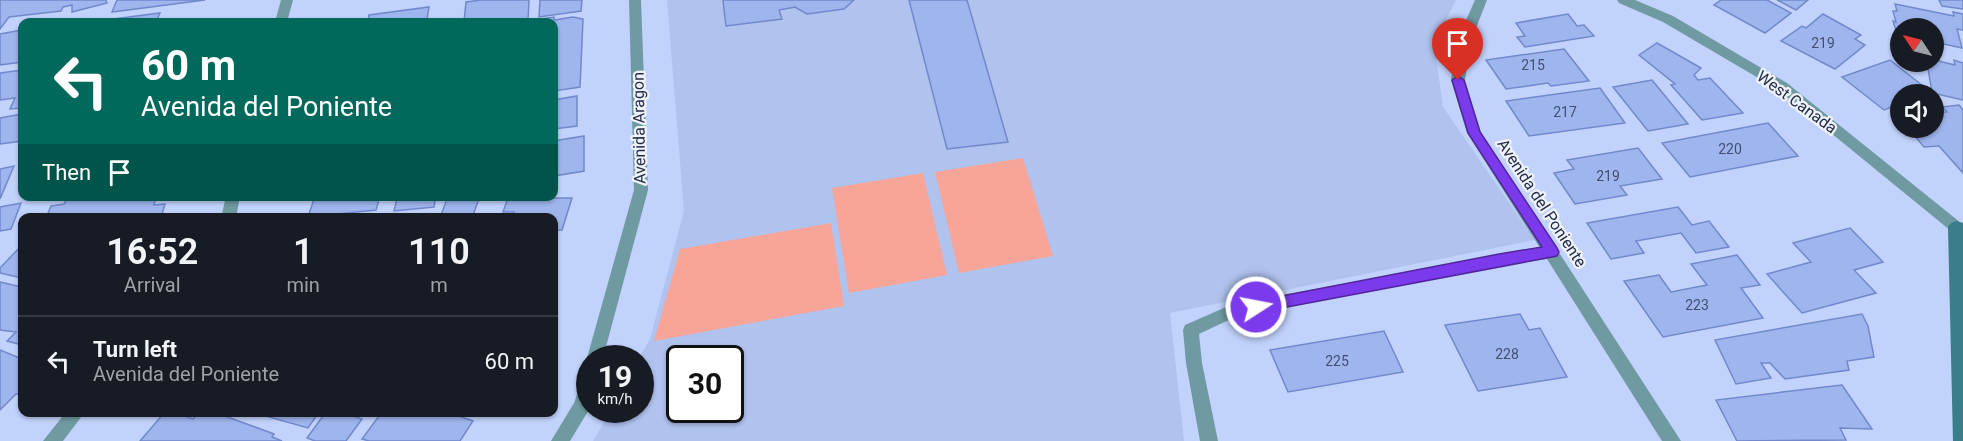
<!DOCTYPE html>
<style>
body{margin:0;font-family:Roboto,sans-serif;background:#20242c;color:#f1f3f6;height:100vh;display:flex;flex-direction:column;font-size:22px;white-space:nowrap}
*{box-sizing:border-box;margin:0}
p{font-size:20px;color:#9ea1a6}
.icon{flex:none;width:33px;height:33px;fill:none;stroke:currentColor;stroke-width:2;stroke-linecap:round;stroke-linejoin:round}
.map{position:relative;flex:1;overflow:hidden}
.details{position:absolute;left:18px;top:213px;width:540px;height:204px;display:flex;flex-direction:column;background:#171b24;border-radius:12px;box-shadow:0 2px 4px #0004}
.details>*{flex:none}
.top-card{position:absolute;left:18px;top:18px;width:540px;height:183px;border-radius:12px;box-shadow:0 2px 4px #0004;background:#00695c;color:#fff;overflow:hidden}
.needle{width:39px;rotate:305deg}
.buttons{position:absolute;left:1890px;top:18px;display:grid;gap:12px}
.buttons a{display:grid;place-items:center;width:54px;height:54px;border-radius:50%;background:#171b24;box-shadow:0 2px 4px #0004;font-size:30px}
.speed{position:absolute;left:576px;top:345px;display:flex;gap:12px;font-size:30px;font-weight:700;text-align:center}
.speed>*{display:grid;place-content:center;width:78px;height:78px;border-radius:50%;background:#171b24;box-shadow:0 2px 4px #0004;line-height:1}
.speed small{font-size:15px;font-weight:400}
.speed .limit{border:3px solid #111;border-radius:9px;background:#fff;color:#111}
.pin{position:absolute;display:grid;place-items:center;width:51px;height:51px;color:#fff;margin:-62px -26px;border-radius:50% 50% 50% 0;rotate:-45deg;box-shadow:0 0 6px #0007}
.pin .icon{rotate:45deg}
.me{position:absolute;width:66px;margin:-33px;rotate:79deg;stroke-linejoin:round;filter:drop-shadow(0 0 4px #0008)}
.turn{display:flex;align-items:center;gap:21px;height:126px;padding:0 24px;font-size:27px}
.turn .icon{width:78px;height:78px;stroke-width:2.5}
.turn b{display:block;font-size:42px;line-height:51px}
.then{display:flex;align-items:center;height:57px;padding:0 24px;background:#0003;gap:12px;font-size:22px}
.eta{display:flex;justify-content:space-evenly;align-items:center;height:102px;text-align:center}
.eta b{font-size:36px;font-weight:600;line-height:42px}
ul{padding:0;list-style:none}
li{display:flex;align-items:center;gap:18px;height:90px;padding:0 24px;border-top:2px solid #363941}
li div{flex:1}
li b{display:block;font-size:22px}
li em{font-style:normal}
.map>svg:first-child{display:block}
</style>
<div class="map">
<svg width="1963" height="441" viewBox="0 0 1963 441">
<rect width="100%" height="100%" fill="#c1d2fc"/>
<path fill="#b0c2ee" fill-rule="evenodd" d="M667,0H1456L1434,43L1443,107L1535,240L1170,313L1184,441H593L611,410H640L639,358L650,339L684,211ZM680,358H730V410H680Z"/>
<g fill="#f8a599">
<polygon points="1023,158 1053,256 959,273 935,172"/>
<polygon points="923,173 947,275 849,293 832,188"/>
<polygon points="831,223 844,306 654,341 680,249"/>
</g>
<g fill="#9fb5ee" stroke="#7189cb" stroke-width="1.5">
<polygon points="0,0 106,0 107,3 72,12 72,5 63,7 61,11 9,17 0,29"/>
<polygon points="117,0 205,0 112,12"/>
<polygon points="481,0 529,0 528,21 554,17 554,20 573,17 583,19 580,87 554,91 554,22 464,22 466,2"/>
<polygon points="540,0 582,0 581,11 539,17"/>
<polygon points="723,0 854,0 844,9 807,14 795,7 779,10 782,19 726,26"/>
<polygon points="909,0 967,0 1008,142 947,149"/>
<polygon points="1721,0 1767,0 1791,13 1765,33 1714,5"/>
<polygon points="1777,0 1808,0 1796,10"/>
<polygon points="1939,0 1963,0 1963,9 1942,6"/>
<polygon points="1895,4 1954,16 1953,12 1963,14 1963,30 1957,29 1962,48 1934,42 1934,28 1900,28 1900,35 1897,34 1893,21 1896,22 1893,11 1897,11"/>
<polygon points="429,7 427,19 420,20 419,22 368,22 369,15"/>
<polygon points="160,13 156,22 104,22 106,20"/>
<polygon points="1568,14 1577,26 1584,25 1594,36 1525,47 1517,37 1525,36 1516,23"/>
<polygon points="1823,14 1861,35 1855,39 1865,45 1835,69 1781,41 1802,26 1806,28"/>
<polygon points="22,30 22,62 0,65 0,34"/>
<polygon points="1657,43 1701,68 1694,75 1698,80 1710,78 1743,113 1702,120 1671,85 1675,84 1639,55"/>
<polygon points="1564,49 1589,81 1551,86 1548,83 1506,89 1486,60"/>
<polygon points="1890,60 1932,93 1900,94 1900,104 1884,110 1842,77"/>
<polygon points="1934,60 1955,65 1954,60 1963,63 1963,100 1932,93 1927,62"/>
<polygon points="22,70 22,108 10,109 15,98 0,100 0,73"/>
<polygon points="1652,80 1688,124 1648,131 1613,87"/>
<polygon points="1600,88 1625,123 1529,136 1506,101"/>
<polygon points="577,96 577,126 554,129 554,100"/>
<polygon points="1959,105 1963,110 1963,173 1939,146 1924,147 1908,128 1934,128 1934,113 1947,112 1942,107"/>
<polygon points="22,114 22,141 0,144 0,118"/>
<polygon points="1768,123 1798,156 1690,177 1662,143"/>
<polygon points="584,136 584,171 554,176 554,141"/>
<polygon points="1638,148 1662,179 1620,186 1627,195 1575,204 1554,173 1574,169 1567,160"/>
<polygon points="14,166 0,199 0,169"/>
<polygon points="87,196 116,196 115,199 156,196 154,205 165,204 161,218 46,218 51,206 64,204 66,200"/>
<polygon points="315,196 380,196 376,210 308,217"/>
<polygon points="386,196 436,196 434,207 394,211 397,198 385,200"/>
<polygon points="448,196 480,196 472,218 440,218"/>
<polygon points="508,198 572,198 562,230 554,230 554,218 512,218 514,212 503,212"/>
<polygon points="21,203 11,229 0,231 0,207"/>
<polygon points="1678,207 1692,225 1709,221 1729,247 1696,253 1681,233 1636,241 1644,253 1611,259 1587,223"/>
<polygon points="1850,228 1883,262 1854,270 1876,293 1802,313 1767,274 1811,262 1793,243"/>
<polygon points="22,245 22,278 0,273 0,268"/>
<polygon points="1737,255 1760,285 1741,288 1763,318 1663,337 1624,281 1659,275 1671,292 1707,285 1691,264"/>
<polygon points="0,282 22,287 22,345 7,341 16,332 0,330"/>
<polygon points="1520,314 1529,330 1540,328 1567,377 1478,391 1445,325"/>
<polygon points="1862,314 1868,326 1874,357 1847,361 1849,370 1785,379 1770,363 1761,363 1771,378 1736,384 1715,340"/>
<polygon points="1384,331 1403,372 1288,392 1270,350"/>
<polygon points="0,350 22,359 22,394 16,394 0,410"/>
<polygon points="1842,385 1872,429 1840,428 1846,440 1737,441 1716,400"/>
<polygon points="165,412 174,412 193,419 199,412 214,412 274,434 272,437 282,441 140,441"/>
<polygon points="251,412 319,412 308,428"/>
<polygon points="326,412 342,412 362,419 346,441 315,441 307,438"/>
<polygon points="382,412 447,412 473,421 460,441 369,441 362,439"/>
</g>
<g fill="none" stroke-linecap="round" stroke-linejoin="round">
<g fill="#709aa1" fill-rule="evenodd">
<polygon points="281,0 293,0 287,22 275,22"/>
<polygon points="629,0 641,0 648,190 603,358 590,358 590,363 587,358 634,190"/>
<polygon points="1475,0 1487,0 1471,41 1465,80 1481,132 1681,441 1662,441 1547,259 1487,268 1235,317 1199,334 1202,363 1218,441 1200,441 1186,363 1183,330 1185,325 1233,304 1540,248 1467,133 1451,80 1457,41"/>
<polygon points="1617,0 1635,0 1673,16 1787,83 1961,223 1961,231 1951,231 1777,89 1663,22 1619,3"/>
<polygon points="226,196 240,196 236,218 221,218"/>
<polygon points="590,372 590,408 570,441 551,441 574,403 584,374"/>
<polygon points="66,412 85,412 63,441 43,441"/>
</g>
<polygon fill="#397e88" fill-rule="evenodd" points="1956,221 1963,223 1963,441 1953,441 1948,227 1951,223"/>
</g>
<polygon fill="#7c3aed" stroke="#51269a" stroke-width="1.5" points="1458,76 1464,80 1480,132 1557,248 1559,252 1557,256 1256,313 1251,311 1249,307 1251,302 1256,301 1499,254 1542,247 1468,133 1452,80"/>
<g text-anchor="middle" dominant-baseline="central" stroke-width="4.5" stroke-linejoin="round" paint-order="stroke">
<g font-size="14" fill="#424f72">
<text x="1823" y="43">219</text>
<text x="1533" y="65">215</text>
<text x="1565" y="112">217</text>
<text x="1730" y="149">220</text>
<text x="1608" y="176">219</text>
<text x="1697" y="305">223</text>
<text x="1507" y="354">228</text>
<text x="1337" y="361">225</text>
</g>
<g font-size="16" fill="#232d49" stroke="#f0f3fa">
<text transform="translate(1797 102) rotate(36)">West Canada</text>
<text transform="translate(639 128) rotate(-91)">Avenida Aragon</text>
<text transform="translate(1542 203) rotate(57)">Avenida del Poniente</text>
</g>
</g>
</svg>
<div class="buttons">
<a><svg class="needle" viewBox="-14 -14 28 28"><path d="M0-13l5 13h-10z" fill="#e53935"/><path d="M0 13l5-13h-10z" fill="#9ea1a6"/></svg></a>
<a><svg class="icon" aria-label="sound" viewBox="0 0 24 24"><path d="M4 9h4l5-4v14l-5-4H4zM17 9q2 3 0 6"/></svg></a>
</div>
<div class="speed"><div>19<small>km/h</small></div><div class="limit">30</div></div>
<div class="pin" style="left:1458px;top:80px;background:#d93025"><svg class="icon" aria-label="arrive" viewBox="0 0 24 24"><path d="M6 21V4h12l-3 4 3 4H6"/></svg></div>
<svg class="me" style="left:1256px;top:307px" viewBox="-20 -20 40 40"><circle r="17" fill="#7c3aed" stroke="#fff" stroke-width="3"/><path d="M0-11L8 9 0 5-8 9z" fill="#fff"/></svg>
<div class="top-card">
<div class="turn"><svg class="icon" aria-label="left" viewBox="0 0 24 24"><path d="M17 20v-9H6M10 6l-5 5 5 5"/></svg><div><b>60 m</b>Avenida del Poniente</div></div>
<div class="then">Then<svg class="icon" aria-label="arrive" viewBox="0 0 24 24"><path d="M6 21V4h12l-3 4 3 4H6"/></svg></div>
</div>
<section class="details">
<div class="eta">
<div><b>16:52</b><p>Arrival</p></div>
<div><b>1</b><p>min</p></div>
<div><b>110</b><p>m</p></div>
</div>
<ul>
<li><svg class="icon" aria-label="left" viewBox="0 0 24 24"><path d="M17 20v-9H6M10 6l-5 5 5 5"/></svg><div><b>Turn left</b><p>Avenida del Poniente</p></div><em>60 m</em></li>
</ul>
</section>
</div>
